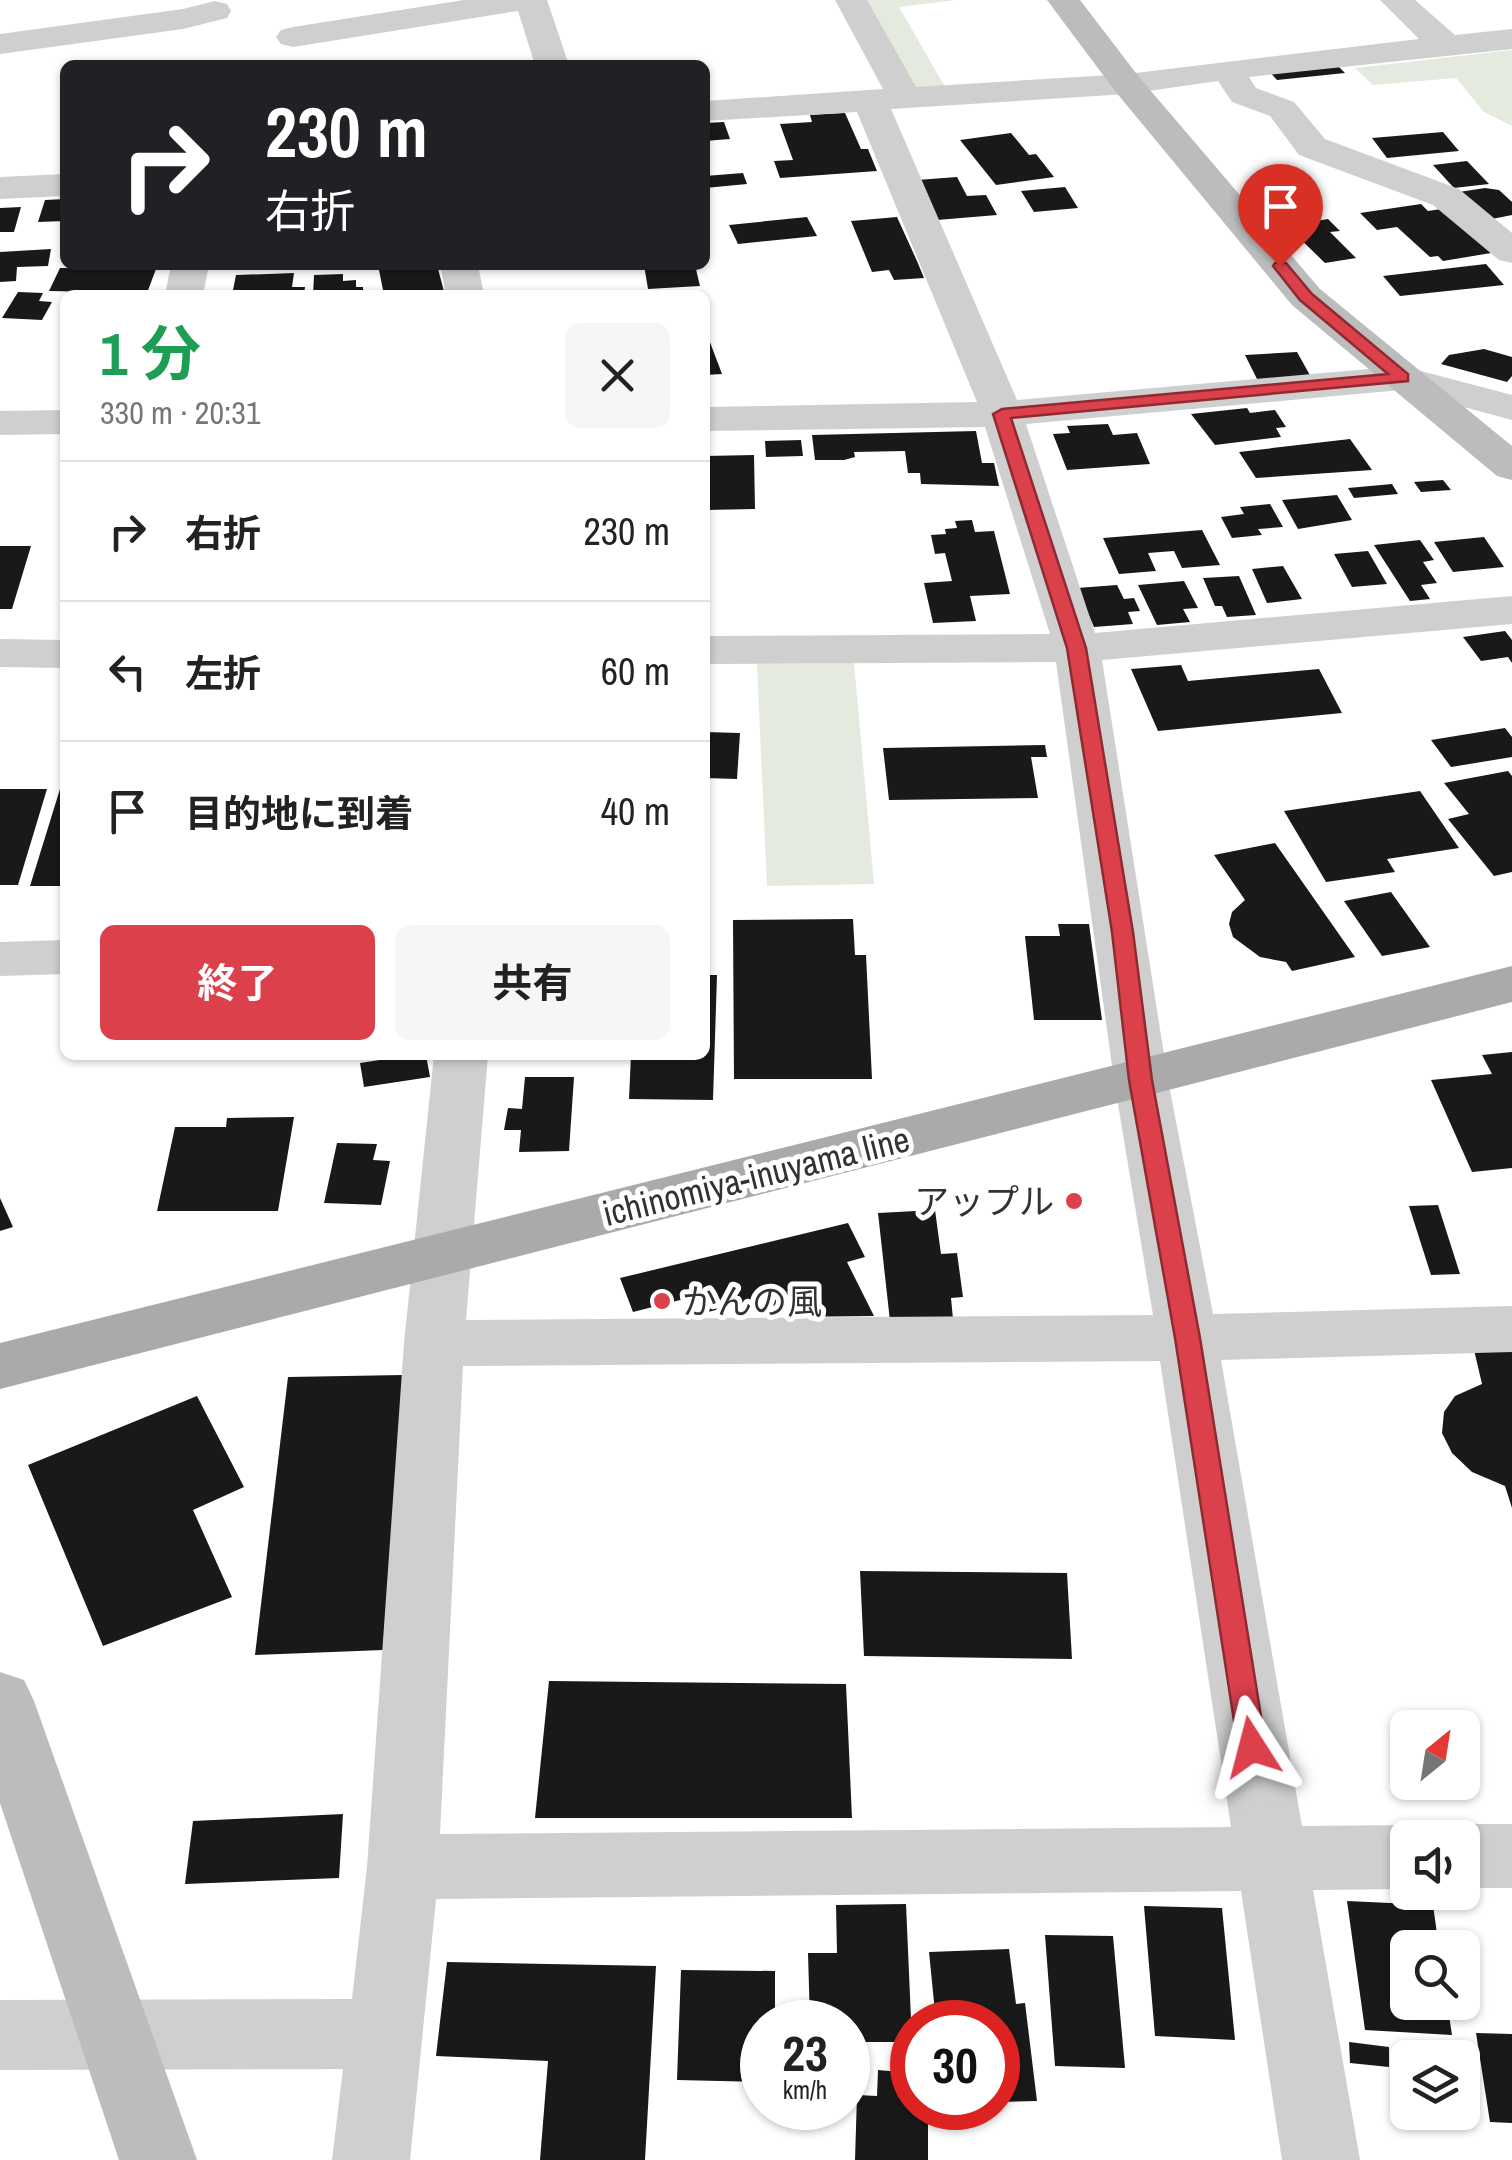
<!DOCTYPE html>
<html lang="ja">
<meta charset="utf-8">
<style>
body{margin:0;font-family:"Archivo Narrow","Noto Sans JP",sans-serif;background:#f6f6f6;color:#222;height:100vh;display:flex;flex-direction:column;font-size:38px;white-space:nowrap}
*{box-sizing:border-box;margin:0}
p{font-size:32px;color:#767676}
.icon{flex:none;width:55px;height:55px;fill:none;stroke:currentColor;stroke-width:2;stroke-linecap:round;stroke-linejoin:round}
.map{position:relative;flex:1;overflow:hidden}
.drawer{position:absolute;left:60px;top:290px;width:650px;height:770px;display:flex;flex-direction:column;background:#fff;border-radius:15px;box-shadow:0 2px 8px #0004}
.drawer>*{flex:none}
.top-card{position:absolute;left:60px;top:60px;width:650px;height:210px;border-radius:15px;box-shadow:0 2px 8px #0004;background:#202124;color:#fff;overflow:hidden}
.needle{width:65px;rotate:30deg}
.tools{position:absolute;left:1390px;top:1710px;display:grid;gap:20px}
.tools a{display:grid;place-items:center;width:90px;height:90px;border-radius:15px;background:#fff;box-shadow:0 2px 8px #0004;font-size:50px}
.speed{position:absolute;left:740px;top:2000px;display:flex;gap:20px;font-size:50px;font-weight:700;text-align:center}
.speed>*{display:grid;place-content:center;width:130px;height:130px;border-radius:50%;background:#fff;box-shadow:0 2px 8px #0004;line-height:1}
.speed small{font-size:25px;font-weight:400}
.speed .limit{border:15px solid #d22;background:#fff;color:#111}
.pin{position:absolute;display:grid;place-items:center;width:85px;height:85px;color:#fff;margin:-102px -42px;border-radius:50% 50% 50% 0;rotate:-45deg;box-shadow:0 0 10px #0007}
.pin .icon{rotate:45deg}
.me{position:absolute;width:110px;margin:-55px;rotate:351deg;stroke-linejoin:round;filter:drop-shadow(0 0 8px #0008)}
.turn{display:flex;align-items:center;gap:35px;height:210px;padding:0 40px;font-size:45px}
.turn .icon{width:130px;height:130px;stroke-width:2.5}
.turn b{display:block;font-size:70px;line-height:85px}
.round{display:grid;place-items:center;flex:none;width:105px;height:105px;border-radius:15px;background:#f6f6f6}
.head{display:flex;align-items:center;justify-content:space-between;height:170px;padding:0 40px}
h1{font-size:60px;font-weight:700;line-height:75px;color:#1e9e55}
.primary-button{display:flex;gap:20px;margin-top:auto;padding:20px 40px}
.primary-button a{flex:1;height:115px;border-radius:15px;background:#dc404b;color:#fff;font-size:40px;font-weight:700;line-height:115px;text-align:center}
.primary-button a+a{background:#f6f6f6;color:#222}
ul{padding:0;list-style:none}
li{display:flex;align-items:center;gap:30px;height:140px;padding:0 40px;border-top:2px solid #e0e0e0}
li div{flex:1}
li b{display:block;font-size:38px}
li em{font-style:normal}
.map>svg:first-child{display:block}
</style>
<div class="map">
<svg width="1512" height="2160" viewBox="0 0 1512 2160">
<rect width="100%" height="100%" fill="#fff"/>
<g fill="#e5eade">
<polygon points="860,0 956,0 899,7 945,87 910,91"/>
<polygon points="1512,50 1512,126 1484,112 1456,78 1373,85 1355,68"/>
<polygon points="854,663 874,884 767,886 757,664"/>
</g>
<g fill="#191919">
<polygon points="1333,61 1345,73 1277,80 1266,68"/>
<polygon points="845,113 861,149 868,149 877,171 780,178 774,161 793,160 780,124 812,122 810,115"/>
<polygon points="724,122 730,139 705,141 705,123"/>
<polygon points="1443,132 1459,151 1387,158 1372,138"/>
<polygon points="1011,133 1029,155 1036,154 1054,177 996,185 960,140"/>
<polygon points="1467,161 1489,184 1454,188 1433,165"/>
<polygon points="743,173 747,184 705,188 705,176"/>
<polygon points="957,177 967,196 986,195 997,215 937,220 917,180"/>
<polygon points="1065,187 1078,208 1034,212 1021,191"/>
<polygon points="1485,188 1499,190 1512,202 1512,215 1492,219 1459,192"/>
<polygon points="65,199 65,221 38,222 45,200"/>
<polygon points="1421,204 1428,211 1441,209 1491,253 1443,261 1438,256 1430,257 1397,227 1377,230 1360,213"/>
<polygon points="21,207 14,232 0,232 0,208"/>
<polygon points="807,217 817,236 738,244 729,225"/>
<polygon points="897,217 917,261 924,278 894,280 889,270 872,272 851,221"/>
<polygon points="1328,219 1340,231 1330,232 1356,258 1325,263 1287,226"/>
<polygon points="51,249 48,266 17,267 16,281 0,282 0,252"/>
<polygon points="1486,264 1504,285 1400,296 1383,276"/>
<polygon points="378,265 437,265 445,295 384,295"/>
<polygon points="644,265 695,265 700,286 648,289"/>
<polygon points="60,268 156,269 147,293 49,291"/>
<polygon points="294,273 292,287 305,287 304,295 232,295 236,275"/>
<polygon points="343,274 343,281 356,280 356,287 363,287 363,295 313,295 314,275"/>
<polygon points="18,292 43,293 39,301 52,302 42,320 2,318"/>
<polygon points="705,330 705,329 722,374 705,375"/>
<polygon points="1484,349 1512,357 1512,376 1507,382 1441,364 1449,355"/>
<polygon points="1297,352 1311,377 1258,381 1245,355"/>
<polygon points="1247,408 1250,413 1275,410 1286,427 1276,428 1281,437 1215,445 1191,414"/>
<polygon points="1108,424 1113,435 1137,433 1150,464 1067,470 1053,434 1070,433 1067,426"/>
<polygon points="976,431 982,463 994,463 999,486 921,484 920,473 908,473 905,451 854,452 855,457 844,460 815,460 812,435"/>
<polygon points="1350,439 1372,470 1256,478 1239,452"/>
<polygon points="801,440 803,456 766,457 765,441"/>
<polygon points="754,455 755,509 705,510 705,456"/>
<polygon points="1443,480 1451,490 1421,492 1414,482"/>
<polygon points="1392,484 1398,494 1354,498 1348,488"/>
<polygon points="1337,495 1352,520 1298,529 1282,500"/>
<polygon points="1270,504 1283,527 1258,529 1262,535 1232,538 1221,517 1244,514 1240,507"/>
<polygon points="972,520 975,532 994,531 1010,594 970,596 976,621 933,623 924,583 952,581 945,553 935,554 931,535 946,534 945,529 957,528 955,521"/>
<polygon points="1202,530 1220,565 1182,568 1174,551 1148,553 1156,571 1119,574 1103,538"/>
<polygon points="1484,537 1504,567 1453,572 1434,542"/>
<polygon points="1420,540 1434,560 1423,562 1437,583 1421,585 1430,599 1410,601 1374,545"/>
<polygon points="0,546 31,546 12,609 0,609"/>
<polygon points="1368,551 1387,584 1352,587 1334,554"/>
<polygon points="1283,566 1302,599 1267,603 1252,569"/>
<polygon points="1239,576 1256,615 1227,617 1222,606 1215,606 1203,578"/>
<polygon points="1184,581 1198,608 1183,609 1190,622 1157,625 1138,585"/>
<polygon points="1117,585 1124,599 1134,598 1140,611 1128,612 1133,624 1094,627 1077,588"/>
<polygon points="1505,631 1512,640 1512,663 1508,657 1481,661 1463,637"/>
<polygon points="1181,665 1188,681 1319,669 1342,713 1158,731 1131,669"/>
<polygon points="1505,728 1512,737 1512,757 1451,767 1431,740"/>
<polygon points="705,732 740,733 737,779 705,778"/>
<polygon points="1045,745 1047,757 1031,757 1038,798 889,800 883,748"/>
<polygon points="1508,771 1512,776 1512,872 1494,876 1448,819 1469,814 1444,783"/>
<polygon points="0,789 47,789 18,885 0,885"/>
<polygon points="60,789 65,789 65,886 30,886"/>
<polygon points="1420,791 1459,848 1387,859 1395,872 1326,882 1284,811"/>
<polygon points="1275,843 1355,957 1292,971 1286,962 1260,957 1233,937 1229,924 1232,912 1245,900 1214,855"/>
<polygon points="1391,892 1430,947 1382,956 1344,901"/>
<polygon points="853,919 855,955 866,955 872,1079 734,1079 733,920"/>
<polygon points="1058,924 1089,924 1102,1020 1034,1020 1025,936 1060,936"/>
<polygon points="705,975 717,975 713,1100 629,1099 631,1055 705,1055"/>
<polygon points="1512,1052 1512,1168 1472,1172 1431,1080 1492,1074 1482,1055"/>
<polygon points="413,1055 426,1055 430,1077 364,1087 360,1063"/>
<polygon points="525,1077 574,1077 569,1151 519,1152 521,1130 504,1130 508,1108 522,1109"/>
<polygon points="294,1117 278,1211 157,1211 175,1127 226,1127 227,1118"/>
<polygon points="337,1143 377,1144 373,1160 390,1161 381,1205 324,1203"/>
<polygon points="0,1198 13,1227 0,1231"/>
<polygon points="1438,1205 1460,1274 1431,1275 1409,1206"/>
<polygon points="935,1210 941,1254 957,1253 963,1297 951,1298 953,1319 890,1321 878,1213"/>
<polygon points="848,1223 865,1257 847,1262 874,1316 786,1317 783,1308 761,1313 756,1300 692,1316 684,1299 633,1312 620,1278"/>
<polygon points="1471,1337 1512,1337 1512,1508 1505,1486 1472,1472 1452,1453 1442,1433 1444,1412 1455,1396 1482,1384"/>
<polygon points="403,1375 383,1650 255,1655 288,1377"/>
<polygon points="197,1396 244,1487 193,1510 232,1597 103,1646 28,1465"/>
<polygon points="860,1571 1067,1573 1072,1659 864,1656"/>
<polygon points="549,1681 846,1684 852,1818 535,1818"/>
<polygon points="343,1814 339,1878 185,1884 193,1821"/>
<polygon points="1347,1901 1433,1905 1439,1948 1408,1948 1408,2002 1447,2002 1452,2035 1365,2030"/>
<polygon points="906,1904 912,2042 848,2042 848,2022 810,2022 808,1953 837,1953 836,1905"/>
<polygon points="1144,1906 1222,1908 1235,2040 1155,2036"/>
<polygon points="1045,1935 1113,1936 1125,2068 1055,2066"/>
<polygon points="1009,1949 1016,2004 1025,2003 1037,2101 998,2102 998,2022 936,2022 929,1952"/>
<polygon points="447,1962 656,1966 645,2160 540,2160 548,2061 436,2056"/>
<polygon points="681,1970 775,1971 775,2022 762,2022 762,2082 677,2080"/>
<polygon points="1476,2033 1512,2034 1512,2123 1490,2122"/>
<polygon points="1349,2042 1389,2047 1389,2067 1350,2063"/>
<polygon points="878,2070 912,2073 912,2108 928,2108 928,2160 855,2160 857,2095 877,2096"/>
</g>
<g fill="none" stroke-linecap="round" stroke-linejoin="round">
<g fill="#cfcfcf" fill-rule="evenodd">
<polygon points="464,0 547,0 569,65 535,65 518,11 293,47 281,44 276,37 281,30 293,27"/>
<path d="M835,0H867L916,87L1127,74L1419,39L1380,0H1415L1455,35L1512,29V49L1249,77L1256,88L1294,102L1325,139L1459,189L1512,233V263L1499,260L1433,205L1299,155L1270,116L1232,102L1218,81L1127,94L891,109L1017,400L1402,366L1512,395V420L1401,390L1026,424L1095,633L1512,596V624L1102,660L1168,1080L1213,1314L1512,1306V1352L1221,1360L1302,1826L1408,1825L1435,1838H1408V1889L1313,1890L1360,2160H1282L1241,1891L436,1899L410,2160H332L343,2069L0,2070V2000L352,1999L367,1867L404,1343L434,1055H488L466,1320L1153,1315L1114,1080L1056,662L705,664V636L1050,634L985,427L705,431V407L977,402L857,112L705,121V101L883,89ZM1160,1361L1231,1827L440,1834L463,1366Z"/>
<polygon points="215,1 227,4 231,11 227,18 183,29 0,54 0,34 183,9"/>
<polygon points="65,174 65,196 0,199 0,177"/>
<polygon points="171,265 209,265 203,295 165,295"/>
<polygon points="440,265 478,265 484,295 446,295"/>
<polygon points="65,410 65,434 0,435 0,411"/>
<polygon points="0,639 65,640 65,668 0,667"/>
<polygon points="65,940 65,974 0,976 0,942"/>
<polygon points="1462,1824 1512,1824 1512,1888 1462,1888 1462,1838 1435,1838"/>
</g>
<g fill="#bcbcbc" fill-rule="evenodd">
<polygon points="1047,0 1080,0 1139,77 1320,289 1512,446 1512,480 1497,476 1292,305 1115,91"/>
<polygon points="0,1672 24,1680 34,1701 197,2160 119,2160 0,1803"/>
</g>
<polygon fill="#aaa" fill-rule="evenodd" points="1512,966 1512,1002 0,1389 0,1343"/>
</g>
<polygon fill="#dc404b" stroke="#8f2a31" stroke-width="2.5" points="1275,263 1286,263 1312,294 1408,374 1408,381 1011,418 1086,648 1133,932 1152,1080 1200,1338 1266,1747 1262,1756 1252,1759 1242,1756 1238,1747 1175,1338 1129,1080 1112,932 1067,648 993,414 1002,409 1388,374 1300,300 1273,266"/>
<g fill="#dc404b" stroke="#fff" stroke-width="4">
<circle cx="1074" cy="1201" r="10"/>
<circle cx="662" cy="1301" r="10"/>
</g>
<g text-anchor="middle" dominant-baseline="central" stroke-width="10" stroke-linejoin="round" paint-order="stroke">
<g font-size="35" fill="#323232" stroke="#fff">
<text transform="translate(756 1176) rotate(-14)">ichinomiya-inuyama line</text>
</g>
<g font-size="35" fill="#323232" stroke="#fff" text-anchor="end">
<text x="1054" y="1201">アップル</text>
<text x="682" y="1301" text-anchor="start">かんの風</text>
</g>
</g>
</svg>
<div class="tools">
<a><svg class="needle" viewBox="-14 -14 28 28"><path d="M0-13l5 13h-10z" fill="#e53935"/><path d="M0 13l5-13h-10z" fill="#767676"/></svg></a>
<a><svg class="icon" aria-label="sound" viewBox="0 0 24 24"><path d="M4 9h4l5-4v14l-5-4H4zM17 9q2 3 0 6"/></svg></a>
<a><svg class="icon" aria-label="search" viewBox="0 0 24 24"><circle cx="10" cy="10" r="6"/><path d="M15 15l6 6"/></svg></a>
<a><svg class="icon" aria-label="layers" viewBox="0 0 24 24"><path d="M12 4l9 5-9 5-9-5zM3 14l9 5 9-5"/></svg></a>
</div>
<div class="speed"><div>23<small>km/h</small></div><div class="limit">30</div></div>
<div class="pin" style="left:1280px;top:266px;background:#d93025"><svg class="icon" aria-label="arrive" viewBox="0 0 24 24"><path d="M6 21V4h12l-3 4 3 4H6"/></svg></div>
<svg class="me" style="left:1252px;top:1747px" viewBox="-20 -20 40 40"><path d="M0-17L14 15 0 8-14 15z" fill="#dc404b" stroke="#fff" stroke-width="4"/></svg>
<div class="top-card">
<div class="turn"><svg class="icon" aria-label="right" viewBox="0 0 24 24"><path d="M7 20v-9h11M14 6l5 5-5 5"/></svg><div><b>230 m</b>右折</div></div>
</div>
<section class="drawer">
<div class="head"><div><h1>1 分</h1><p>330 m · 20:31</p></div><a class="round"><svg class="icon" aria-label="close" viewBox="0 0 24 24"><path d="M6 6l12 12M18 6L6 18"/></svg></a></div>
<ul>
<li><svg class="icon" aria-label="right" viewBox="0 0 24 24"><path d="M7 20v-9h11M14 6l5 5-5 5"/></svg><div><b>右折</b></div><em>230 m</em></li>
<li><svg class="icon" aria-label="left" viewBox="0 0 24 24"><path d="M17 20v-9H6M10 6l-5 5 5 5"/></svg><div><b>左折</b></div><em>60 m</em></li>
<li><svg class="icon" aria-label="arrive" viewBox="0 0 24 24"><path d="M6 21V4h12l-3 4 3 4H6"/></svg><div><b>目的地に到着</b></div><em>40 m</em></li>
</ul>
<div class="primary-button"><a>終了</a><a>共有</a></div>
</section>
</div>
